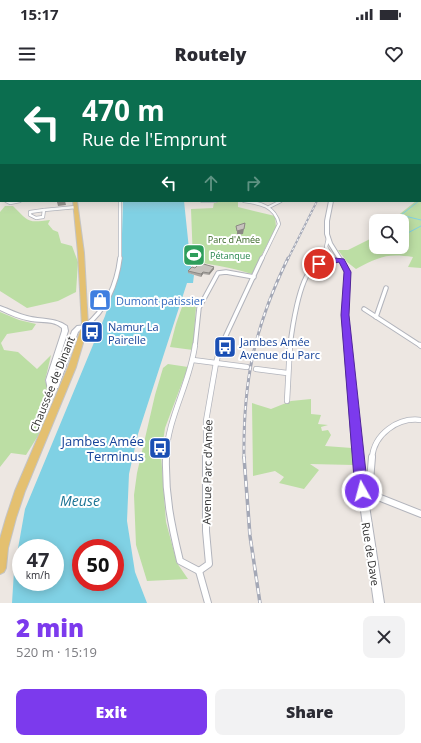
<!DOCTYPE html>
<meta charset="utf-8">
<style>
body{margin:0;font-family:"Open Sans",sans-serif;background:#f2f2f3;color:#2b2b33;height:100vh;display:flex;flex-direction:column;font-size:15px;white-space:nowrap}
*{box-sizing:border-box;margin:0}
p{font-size:13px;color:#7c7c81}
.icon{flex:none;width:22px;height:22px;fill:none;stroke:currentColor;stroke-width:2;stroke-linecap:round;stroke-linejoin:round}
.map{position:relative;height:523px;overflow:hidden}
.sheet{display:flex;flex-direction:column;background:#fff;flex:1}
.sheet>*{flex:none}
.banner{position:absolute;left:0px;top:0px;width:421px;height:122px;box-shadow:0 2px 10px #0003;background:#0b6e4f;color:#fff;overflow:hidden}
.fabs{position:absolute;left:369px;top:134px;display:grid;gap:8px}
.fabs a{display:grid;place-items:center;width:40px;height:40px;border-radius:8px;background:#fff;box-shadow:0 2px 10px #0003;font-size:20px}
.speed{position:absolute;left:12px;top:459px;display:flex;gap:8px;font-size:20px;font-weight:700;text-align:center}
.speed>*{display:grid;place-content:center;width:52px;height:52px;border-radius:50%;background:#fff;box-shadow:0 2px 10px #0003;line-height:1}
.speed small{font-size:10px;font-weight:400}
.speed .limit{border:6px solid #d22;background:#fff;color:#111}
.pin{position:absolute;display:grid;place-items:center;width:34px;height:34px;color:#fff;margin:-17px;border:2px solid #fff;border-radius:50%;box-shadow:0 1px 4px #0007}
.me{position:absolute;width:44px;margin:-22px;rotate:353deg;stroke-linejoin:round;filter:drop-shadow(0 0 3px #0008)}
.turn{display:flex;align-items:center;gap:14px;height:84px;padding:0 16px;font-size:18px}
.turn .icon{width:52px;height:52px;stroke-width:2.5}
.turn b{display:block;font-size:28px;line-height:34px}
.lanes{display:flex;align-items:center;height:38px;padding:0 16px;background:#0003;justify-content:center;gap:20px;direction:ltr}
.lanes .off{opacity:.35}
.round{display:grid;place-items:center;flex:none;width:42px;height:42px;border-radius:8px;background:#f2f2f3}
.head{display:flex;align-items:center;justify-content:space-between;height:68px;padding:0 16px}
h1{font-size:24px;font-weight:800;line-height:30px;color:#7c3aed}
.button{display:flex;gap:8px;margin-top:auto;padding:8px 16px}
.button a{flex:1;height:46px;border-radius:8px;background:#7c3aed;color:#fff;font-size:16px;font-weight:800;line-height:46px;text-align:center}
.button a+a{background:#f2f2f3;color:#2b2b33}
.status{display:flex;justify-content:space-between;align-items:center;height:28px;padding:0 20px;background:#fff;direction:ltr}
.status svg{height:11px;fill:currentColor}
header{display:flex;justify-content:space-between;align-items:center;height:52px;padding:0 16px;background:#fff;font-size:18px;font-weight:800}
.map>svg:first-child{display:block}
</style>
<div class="status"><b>15:17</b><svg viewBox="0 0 49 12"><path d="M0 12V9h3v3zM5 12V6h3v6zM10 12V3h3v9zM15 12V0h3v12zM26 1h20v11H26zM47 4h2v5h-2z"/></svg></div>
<header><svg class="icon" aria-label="menu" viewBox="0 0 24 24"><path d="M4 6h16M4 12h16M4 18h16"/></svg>Routely<svg class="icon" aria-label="heart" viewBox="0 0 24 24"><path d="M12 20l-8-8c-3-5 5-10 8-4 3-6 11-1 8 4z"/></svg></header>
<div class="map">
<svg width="421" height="523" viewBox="0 0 421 523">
<rect width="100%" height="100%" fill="#ede7e2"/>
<g fill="#bcdea4">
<path d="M421,118V188L408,187L413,177C386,173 379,177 356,189L347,182L338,170H348L376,156V167H402V141H391L416,121H420Z"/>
<path d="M214,122H238V127L275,136L276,147L252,194C234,188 213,185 193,181L191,129L213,128Z"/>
<path d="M5,126H13C29,142 27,143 50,140L48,144L53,150L58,152L61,163L72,166L78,182L76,212L58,221L27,228L0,211V132Z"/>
<polygon points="183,224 196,226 193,270 170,267 176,244"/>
<polygon points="0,232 19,240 36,244 32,250 7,254 1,263 4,270 18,272 37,289 51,275 45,301 52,313 41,351 26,375 11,373 0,387"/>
<polygon points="168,284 188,287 165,348 161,375 166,442 177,483 188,499 147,501 136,465 134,415 137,393 155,315 163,288"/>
<polygon points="311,319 311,334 321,335 318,344 328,345 321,347 322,351 328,350 331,355 325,366 352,368 354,385 310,384 319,390 304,409 279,403 284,397 275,391 253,396 252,323 271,329 291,321"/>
</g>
<path fill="#80d1e4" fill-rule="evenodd" d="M123,121H184L191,188L189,193L194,195L193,203H187L138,354L129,394L127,441L135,492L147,523H12L14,491L25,429L105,236L121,187ZM21,468H55V502H21ZM81,468H115V502H81Z"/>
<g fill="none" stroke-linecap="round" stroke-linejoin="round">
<g stroke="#80d1e4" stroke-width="1">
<polyline points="419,121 401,135 421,140"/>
<polyline points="402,156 421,146"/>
</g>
<polyline stroke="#c7c2be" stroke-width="4.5" stroke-dasharray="4.5 2.5" stroke-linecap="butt" points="247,287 256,289"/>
<g stroke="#b2b4bc" stroke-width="3">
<polyline id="street-far4" points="420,78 421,76"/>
</g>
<g stroke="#b2b4bc" stroke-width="4">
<g id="street-far3">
<polyline points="6,121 10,123 20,121"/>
<polyline points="202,121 216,121"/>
<path d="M244,121C260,123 275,126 279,144L262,179"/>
<polyline points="269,127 281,121"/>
<polygon points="44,130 43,137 36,138 30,135 30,132"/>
<polyline points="44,130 76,127"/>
<polyline points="328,158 326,167 333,179"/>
<polyline points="120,179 120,121"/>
</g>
</g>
<g stroke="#b2b4bc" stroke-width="5.5">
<g id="street-far2">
<polyline points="332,178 334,180"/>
<polyline points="364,229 421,266"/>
<polyline points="376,237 386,208"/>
<path d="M85,246C106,231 117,203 120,178"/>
<polyline points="195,266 199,228 218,193 226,192 254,197"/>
<polyline points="221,266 262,178"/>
<path d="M290,266C292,249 299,200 312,189C319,182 331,180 341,180"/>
</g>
</g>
<g stroke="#b2b4bc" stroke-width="6">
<g id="street-far1">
<polyline points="420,265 421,266"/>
<polyline points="193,280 247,287"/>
<polyline points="256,289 287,293"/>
<polyline points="287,321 290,265"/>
<path d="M166,378C167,338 190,304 195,265"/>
<polyline points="206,378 206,341 216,283 221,265"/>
<path d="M372,378C374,354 398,337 421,340"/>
</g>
</g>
<g stroke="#b2b4bc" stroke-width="8">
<g id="street">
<path d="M166,377C165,415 171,444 180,481L199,491"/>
<polyline points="368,413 421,434"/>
<polyline points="369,413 372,377"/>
<polyline points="199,491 209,484 206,451 206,377"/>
<polyline points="199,491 208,523"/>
</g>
</g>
<g stroke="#b2b4bc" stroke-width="2">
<g id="secondary">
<polygon points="329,121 333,121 329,141 329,154 332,163 350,192 348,235 360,367 384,523 374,523 352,367 342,235 346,192 328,163 325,154 325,141"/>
<path d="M0,226C9,229 18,234 27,236C41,240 55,237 67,246L68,251L52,300L53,305L72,251L77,246L87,245L88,246L87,247L81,249L78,252L58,308L50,310H48L46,300L62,251V248C53,240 42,243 31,241C20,239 10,235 0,230Z"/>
</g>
</g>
<g stroke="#c4c4c4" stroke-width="2">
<polygon id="primary" points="73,121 77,121 84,173 88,246 76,287 25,411 16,438 8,468 6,488 4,492 0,494 0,459 6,438 15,411 68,287 82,246 78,173"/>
</g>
<use href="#street-far4" stroke="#fff" stroke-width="2"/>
<use href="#street-far3" stroke="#fff" stroke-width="2.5"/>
<use href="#street-far2" stroke="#fff" stroke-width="3.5"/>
<use href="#street-far1" stroke="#fff" stroke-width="4.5"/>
<use href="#street" stroke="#fff" stroke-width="6"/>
<use href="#secondary" fill="#fff" fill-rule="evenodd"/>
<use href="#primary" fill="#e4c070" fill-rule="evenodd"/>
<g stroke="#a4a8b6" stroke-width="2">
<polyline id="rail-far2" points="288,179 317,121"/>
</g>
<g stroke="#a4a8b6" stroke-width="3">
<path id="rail-far1" d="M244,378C243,301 254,248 288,178"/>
</g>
<g stroke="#a4a8b6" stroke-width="3.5">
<polyline id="rail" points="244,377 250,456 260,523"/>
</g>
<use href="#rail-far2" stroke="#fff" stroke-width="1" stroke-dasharray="2.5" stroke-linecap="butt"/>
<use href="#rail-far1" stroke="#fff" stroke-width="1.5" stroke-dasharray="4" stroke-linecap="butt"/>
<use href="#rail" stroke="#fff" stroke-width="2" stroke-dasharray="6" stroke-linecap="butt"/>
</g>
<polygon fill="#aaa7a3" points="195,188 214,189 209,195 203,194 201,197 188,193 188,191"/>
<g fill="#8b8884">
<polygon points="65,121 66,125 58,126 57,122"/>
<polygon points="245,143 243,154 237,155 237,151"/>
<polygon points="214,187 214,189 209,195 209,193"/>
<polygon points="203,192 203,194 201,197 201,194"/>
</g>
<g fill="#c6c2bd" stroke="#8b8884">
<polygon points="57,121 65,121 57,122"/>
<polygon points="245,143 244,149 237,151 236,146"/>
<polygon points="200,183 214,187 209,193 203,192 201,194 188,191 192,187 195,188"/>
</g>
<linearGradient id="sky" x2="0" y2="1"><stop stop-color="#7ec0e6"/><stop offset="0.45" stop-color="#f7f4f2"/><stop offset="1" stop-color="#f7f4f2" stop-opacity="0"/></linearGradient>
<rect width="421" height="133" fill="url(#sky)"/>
<polygon fill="#7c3aed" stroke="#51269a" points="334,178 344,179 351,192 349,235 368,411 366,415 362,416 357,415 355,411 341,235 344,192 339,182 319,187 316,184"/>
<defs>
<g id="stadium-square" transform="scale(1.15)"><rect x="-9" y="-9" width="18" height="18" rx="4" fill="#2e9e5b" stroke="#fff"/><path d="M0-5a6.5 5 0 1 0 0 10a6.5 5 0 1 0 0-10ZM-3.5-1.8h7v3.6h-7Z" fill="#fff"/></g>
<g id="shop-square" transform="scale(1.15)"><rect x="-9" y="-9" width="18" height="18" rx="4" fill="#3f7fe0" stroke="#fff"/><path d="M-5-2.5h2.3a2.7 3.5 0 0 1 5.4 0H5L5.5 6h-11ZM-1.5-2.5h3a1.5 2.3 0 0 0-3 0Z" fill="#fff"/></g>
<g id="bus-square" transform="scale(1.15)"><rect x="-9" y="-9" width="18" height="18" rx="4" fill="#1a4fb4" stroke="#fff"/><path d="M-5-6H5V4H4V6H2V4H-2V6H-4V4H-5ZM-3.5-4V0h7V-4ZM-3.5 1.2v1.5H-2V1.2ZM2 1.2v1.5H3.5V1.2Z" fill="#fff"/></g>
</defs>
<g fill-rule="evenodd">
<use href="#stadium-square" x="194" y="175"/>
<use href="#shop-square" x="100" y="220"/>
<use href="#bus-square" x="92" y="252"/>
<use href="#bus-square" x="225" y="267"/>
<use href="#bus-square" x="160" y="368"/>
</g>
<g text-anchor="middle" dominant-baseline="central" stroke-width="4" stroke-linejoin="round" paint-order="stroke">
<g font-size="9" fill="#366523" stroke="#fff">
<text x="234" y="159">Parc d'Amée</text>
</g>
<g font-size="9" fill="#27864d" stroke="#fff" text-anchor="start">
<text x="210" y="175">Pétanque</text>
</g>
<g font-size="11" fill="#366cbe" stroke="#fff" text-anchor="start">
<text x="116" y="220">Dumont patissier</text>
</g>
<g font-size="11" fill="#164399" stroke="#fff" text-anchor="start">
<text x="108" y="246">Namur La<tspan x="108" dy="13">Pairelle</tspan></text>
<text x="240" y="261">Jambes Amée<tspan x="240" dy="13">Avenue du Parc</tspan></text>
</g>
<g font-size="11" fill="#2e2e2e" stroke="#fff">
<text transform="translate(52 304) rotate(-68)">Chaussée de Dinant</text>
<text transform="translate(207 392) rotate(-89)">Avenue Parc d'Amée</text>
<text transform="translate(371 474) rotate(81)">Rue de Dave</text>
</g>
<g font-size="13" fill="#164399" stroke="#fff" text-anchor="end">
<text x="144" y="361">Jambes Amée<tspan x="144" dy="15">Terminus</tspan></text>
</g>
<g font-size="14" font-style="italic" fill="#1b7394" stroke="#fff">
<text x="80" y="420">Meuse</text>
</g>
</g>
</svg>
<div class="fabs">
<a><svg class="icon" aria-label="search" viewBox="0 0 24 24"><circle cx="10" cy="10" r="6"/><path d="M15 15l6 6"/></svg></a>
</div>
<div class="speed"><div>47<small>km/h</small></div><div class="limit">50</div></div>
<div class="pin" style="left:319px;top:184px;background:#d93025"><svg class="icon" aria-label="arrive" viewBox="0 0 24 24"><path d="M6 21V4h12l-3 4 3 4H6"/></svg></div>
<svg class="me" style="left:362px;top:411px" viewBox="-20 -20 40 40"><circle r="17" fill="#7c3aed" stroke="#fff" stroke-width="3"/><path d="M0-11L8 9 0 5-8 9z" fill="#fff"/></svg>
<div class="banner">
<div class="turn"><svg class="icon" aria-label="left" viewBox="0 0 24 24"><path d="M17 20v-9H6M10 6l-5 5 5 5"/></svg><div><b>470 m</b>Rue de l'Emprunt</div></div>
<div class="lanes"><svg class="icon" aria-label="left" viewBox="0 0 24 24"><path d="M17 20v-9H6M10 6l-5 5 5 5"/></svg><svg class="icon off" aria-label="ahead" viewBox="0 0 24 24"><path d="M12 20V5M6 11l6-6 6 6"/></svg><svg class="icon off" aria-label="right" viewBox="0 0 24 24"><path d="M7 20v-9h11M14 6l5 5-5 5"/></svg></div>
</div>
</div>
<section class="sheet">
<div class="head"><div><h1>2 min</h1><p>520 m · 15:19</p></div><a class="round"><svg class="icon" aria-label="close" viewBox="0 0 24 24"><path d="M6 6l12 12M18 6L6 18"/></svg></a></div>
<div class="button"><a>Exit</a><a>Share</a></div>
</section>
